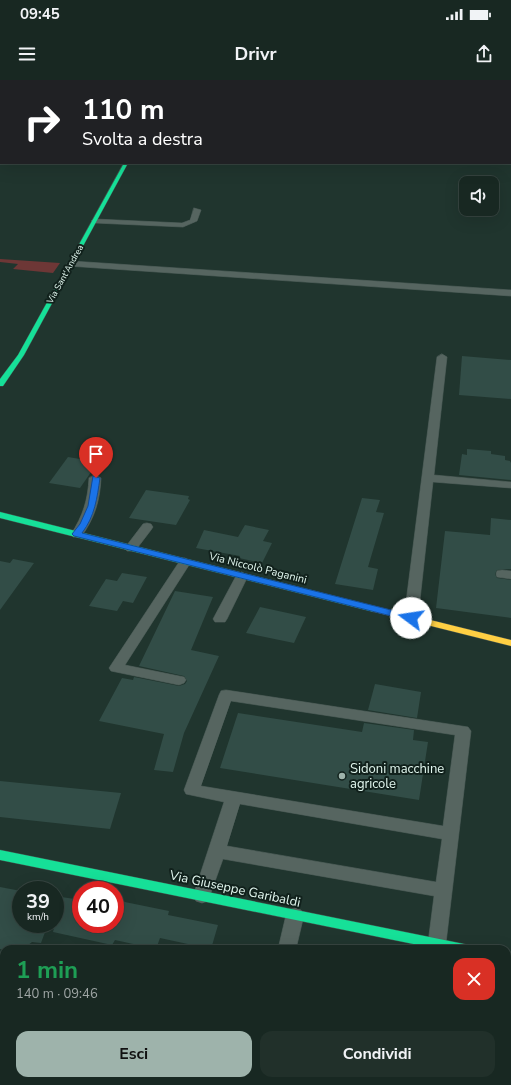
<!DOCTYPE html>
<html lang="it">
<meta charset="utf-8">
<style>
body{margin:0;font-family:"Nunito Sans",sans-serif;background:#21302a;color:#f1f3f6;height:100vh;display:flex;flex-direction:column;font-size:15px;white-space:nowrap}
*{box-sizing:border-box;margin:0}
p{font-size:13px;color:#9fa6a5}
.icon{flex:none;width:22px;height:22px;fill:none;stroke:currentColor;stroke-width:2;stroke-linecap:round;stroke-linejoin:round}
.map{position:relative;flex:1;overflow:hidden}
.sheet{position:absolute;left:0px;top:865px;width:511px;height:140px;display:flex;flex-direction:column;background:#182822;border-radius:12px 12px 0 0;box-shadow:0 4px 16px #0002,0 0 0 1px #364440}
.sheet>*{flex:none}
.top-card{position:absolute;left:0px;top:0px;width:511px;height:84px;box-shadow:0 4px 16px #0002,0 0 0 1px #364440;background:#202124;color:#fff;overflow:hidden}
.controls{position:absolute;left:459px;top:96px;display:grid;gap:8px}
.controls a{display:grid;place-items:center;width:40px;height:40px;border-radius:8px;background:#182822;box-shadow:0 4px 16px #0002,0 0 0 1px #364440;font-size:20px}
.speed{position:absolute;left:12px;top:801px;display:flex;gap:8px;font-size:20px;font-weight:700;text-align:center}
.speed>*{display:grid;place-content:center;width:52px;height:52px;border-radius:50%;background:#182822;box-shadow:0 4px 16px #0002,0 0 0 1px #364440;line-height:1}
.speed small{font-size:10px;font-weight:400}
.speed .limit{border:6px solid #d22;background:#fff;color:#111}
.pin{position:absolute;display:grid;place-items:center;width:34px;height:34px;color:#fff;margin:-41px -17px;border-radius:50% 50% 50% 0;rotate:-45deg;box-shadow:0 0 4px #0007}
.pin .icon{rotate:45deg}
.me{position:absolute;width:44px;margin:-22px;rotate:284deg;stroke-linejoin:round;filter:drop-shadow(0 0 3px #0008)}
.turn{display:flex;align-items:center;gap:14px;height:84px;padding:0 16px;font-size:18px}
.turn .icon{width:52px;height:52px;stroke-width:2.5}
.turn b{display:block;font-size:28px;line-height:34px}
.round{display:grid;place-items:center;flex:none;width:42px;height:42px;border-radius:12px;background:#21302a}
.overview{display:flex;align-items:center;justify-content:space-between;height:68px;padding:0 16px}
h1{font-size:24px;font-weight:700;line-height:30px;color:#1e9e55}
.button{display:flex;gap:8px;margin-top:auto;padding:8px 16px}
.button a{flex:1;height:46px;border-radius:12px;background:#9eb3ab;color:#111;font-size:16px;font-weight:700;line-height:46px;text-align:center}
.button a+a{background:#21302a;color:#f1f3f6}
.status{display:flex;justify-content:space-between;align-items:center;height:28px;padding:0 20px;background:#182822;direction:ltr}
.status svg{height:11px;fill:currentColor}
header{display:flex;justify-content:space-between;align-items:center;height:52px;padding:0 16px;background:#182822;font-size:18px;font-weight:700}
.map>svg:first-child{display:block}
</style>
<div class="status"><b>09:45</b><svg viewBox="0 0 49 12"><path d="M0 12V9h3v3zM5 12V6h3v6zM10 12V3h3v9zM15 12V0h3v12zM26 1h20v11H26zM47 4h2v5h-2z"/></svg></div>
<header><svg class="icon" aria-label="menu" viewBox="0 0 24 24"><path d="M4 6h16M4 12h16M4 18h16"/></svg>Drivr<svg class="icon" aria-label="share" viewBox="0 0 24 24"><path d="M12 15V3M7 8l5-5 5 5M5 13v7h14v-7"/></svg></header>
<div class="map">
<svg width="511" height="1005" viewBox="0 0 511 1005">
<rect width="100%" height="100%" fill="#20352e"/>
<polygon fill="#6d3736" points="0,179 60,183 53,193 13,189 18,184 0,182"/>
<g fill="#324d47">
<polygon points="462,276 511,280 511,319 459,315"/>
<polygon points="467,369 491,371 491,374 505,376 505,380 510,381 511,383 511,400 459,395 462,374 467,375"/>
<polygon points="68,377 98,382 80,408 49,403"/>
<polygon points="146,410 189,416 188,419 190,420 176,445 129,438"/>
<polygon points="362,418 380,420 376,432 384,433 368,487 378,489 373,510 335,504"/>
<polygon points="491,438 511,440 511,489 497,490 495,494 497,498 511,500 511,538 436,528 445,451 490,455"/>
<polygon points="245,445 269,450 263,461 272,463 262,483 239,478 240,476 196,468 204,450 238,457"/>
<polygon points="13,479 34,483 0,530 0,481 10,483"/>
<polygon points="122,493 147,497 133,523 123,521 117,531 89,526 106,499 117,501"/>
<polygon points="175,511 213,517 191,570 219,576 184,653 173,692 154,690 164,654 99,641 122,598 133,600 134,597 179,606 185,604 187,601 184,596 139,586"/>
<polygon points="260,527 306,537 294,563 246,553"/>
<polygon points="375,604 421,612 417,638 368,630"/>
<polygon points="238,633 362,652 364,643 414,650 413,660 428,662 419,720 220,688"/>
<polygon points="0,701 121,713 110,749 0,737"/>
<polygon points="0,807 21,811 21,844 48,844 41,863 32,862 23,869 0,869"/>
<polygon points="55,816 81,820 81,844 115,844 115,820 169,831 168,835 218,845 211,869 160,858 156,869 115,860 112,865 53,852 55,844"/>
</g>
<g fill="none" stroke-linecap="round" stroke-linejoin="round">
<g stroke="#42534e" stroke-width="1">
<g id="lane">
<polygon points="194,128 201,130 197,141 183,147 95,143 91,141 95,139 182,143 190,140"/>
<polygon points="71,181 511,210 511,216 68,186 67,184"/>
<polygon points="442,274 447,277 434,395 511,402 511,408 433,402 418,538 416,541 406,541 404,538 437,277"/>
<path d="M95,395L101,398C100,420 95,438 81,457H73L71,454C83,436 88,419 89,398Z"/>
<polygon points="147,443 151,444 153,447 151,450 135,471 127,471 125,468 127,465 143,444"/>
<polygon points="185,478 191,482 125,585 184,597 186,600 184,603 179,605 111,591 109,588 111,585 181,479"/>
<polygon points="502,490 511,491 511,499 497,497 496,494 497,491"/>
<polygon points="242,492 248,496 227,539 225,542 215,542 213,539 236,496"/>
<path d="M226,610L468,647L471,651L446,863L443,868H431L428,863L434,816L223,779L208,821L202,823L196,821L193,816L224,722L186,714L184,710L219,615L221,611ZM231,621L455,655L443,746L201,706ZM240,724L442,759L436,802L227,766Z"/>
<polygon points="295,828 301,830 304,835 296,869 278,869 286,835 289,830"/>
<rect x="507" y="938" width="4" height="18"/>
<polygon points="279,1001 299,1001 298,1005 278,1005"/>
<polygon points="355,1001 375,1001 374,1005 354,1005"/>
</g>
</g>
<g stroke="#42534e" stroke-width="2">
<g id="street">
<polygon points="187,0 202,0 203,1 188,1"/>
<rect x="510" y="28" width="1" height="6"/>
</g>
</g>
<g stroke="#42534e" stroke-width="1">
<g id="fast">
<polygon points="124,83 128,83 24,275 3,306 0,306 0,299 18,275"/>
<polygon points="0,432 374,526 379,529 374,532 0,438"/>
<polygon points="0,770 464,864 468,865 470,869 438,869 0,780"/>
<polygon points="507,873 511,874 511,884 507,883"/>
</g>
</g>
<g stroke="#42534e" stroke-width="1">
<polygon id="slow" points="374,526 511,560 511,566 371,531 369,529 371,527"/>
</g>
<use href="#lane" fill="#566560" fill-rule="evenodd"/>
<use href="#street" fill="#566560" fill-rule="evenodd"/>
<use href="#fast" fill="#16e098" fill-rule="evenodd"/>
<use href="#slow" fill="#ffcf43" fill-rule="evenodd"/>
</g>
<path fill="#1a73e8" stroke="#114b97" d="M93,396L100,398C97,418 95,436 82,453L411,535L416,538L411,541L74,456L72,454L80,444L88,426Z"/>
<circle fill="#9eb3ab" stroke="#11211c" stroke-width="1.5" cx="342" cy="696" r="4"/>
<g text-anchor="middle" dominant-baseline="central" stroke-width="4" stroke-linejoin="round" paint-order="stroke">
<g font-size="9" fill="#e2f7ef" stroke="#11211c">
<text transform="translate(65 194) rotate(-61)">Via Sant'Andrea</text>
</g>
<g font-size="11" fill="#e2f7ef" stroke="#11211c">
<text transform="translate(258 488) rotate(14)">Via Niccolò Paganini</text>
</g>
<g font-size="13" fill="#e2f7ef" stroke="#11211c" text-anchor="start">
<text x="350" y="689">Sidoni macchine<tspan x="350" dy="15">agricole</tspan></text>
</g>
<g font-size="13" fill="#e2f7ef" stroke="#11211c">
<text transform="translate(235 809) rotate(12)">Via Giuseppe Garibaldi</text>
</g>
</g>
</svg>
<div class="controls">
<a><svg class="icon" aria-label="sound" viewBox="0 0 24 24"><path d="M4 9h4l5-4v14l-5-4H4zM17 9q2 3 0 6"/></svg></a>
</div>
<div class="speed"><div>39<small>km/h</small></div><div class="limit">40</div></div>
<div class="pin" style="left:96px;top:398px;background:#d93025"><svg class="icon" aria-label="arrive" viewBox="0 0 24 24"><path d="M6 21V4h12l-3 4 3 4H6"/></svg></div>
<svg class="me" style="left:411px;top:538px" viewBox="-20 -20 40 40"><circle r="19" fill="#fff"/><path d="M0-13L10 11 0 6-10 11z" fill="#1a73e8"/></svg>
<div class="top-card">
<div class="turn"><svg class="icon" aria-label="right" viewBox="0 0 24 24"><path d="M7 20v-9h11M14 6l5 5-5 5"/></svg><div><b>110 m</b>Svolta a destra</div></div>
</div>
<section class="sheet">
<div class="overview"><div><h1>1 min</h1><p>140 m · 09:46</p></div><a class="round" style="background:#d93025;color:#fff"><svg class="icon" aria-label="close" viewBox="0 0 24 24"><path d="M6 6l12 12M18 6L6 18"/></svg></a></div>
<div class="button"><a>Esci</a><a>Condividi</a></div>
</section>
</div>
